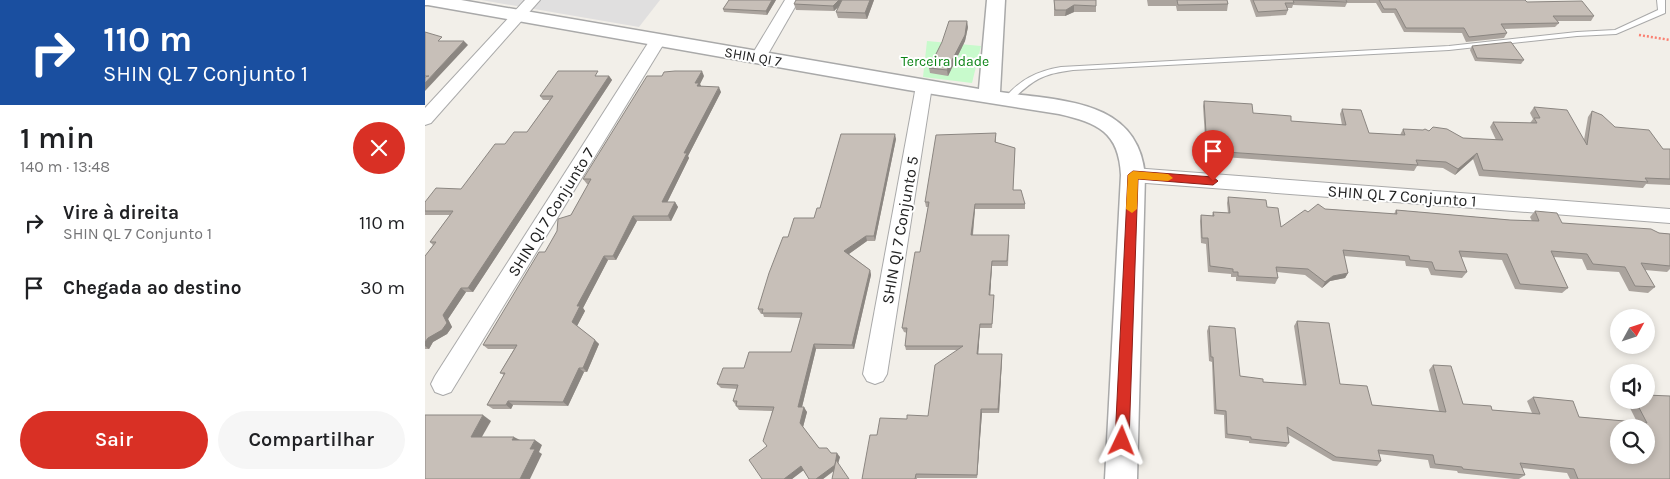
<!DOCTYPE html>
<html lang="pt">
<meta charset="utf-8">
<style>
body{margin:0;font-family:Karla,sans-serif;background:#f6f6f6;color:#202124;height:100vh;display:flex;flex-direction:column;font-size:19px;white-space:nowrap}
*{box-sizing:border-box;margin:0}
p{font-size:16px;color:#757577}
.icon{flex:none;width:28px;height:28px;fill:none;stroke:currentColor;stroke-width:2;stroke-linecap:round;stroke-linejoin:round}
.map{position:relative;flex:1;overflow:hidden}
.drawer{display:flex;flex-direction:column;background:#fff;width:425px}
.drawer>*{flex:none}
.top-card{background:#1a4fa0;color:#fff;overflow:hidden}
.needle{width:32px;rotate:50deg}
.fabs{position:absolute;left:1185px;top:309px;display:grid;gap:10px}
.fabs a{display:grid;place-items:center;width:45px;height:45px;border-radius:50%;background:#fff;box-shadow:0 2px 8px #0003;font-size:25px}
.pin{position:absolute;display:grid;place-items:center;width:42px;height:42px;color:#fff;margin:-51px -21px;border-radius:50% 50% 50% 0;rotate:-45deg;box-shadow:0 0 5px #0007}
.pin .icon{rotate:45deg}
.me{position:absolute;width:55px;margin:-28px;rotate:2deg;stroke-linejoin:round;filter:drop-shadow(0 0 4px #0008)}
.turn{display:flex;align-items:center;gap:18px;height:105px;padding:0 20px;font-size:22px}
.turn .icon{width:65px;height:65px;stroke-width:2.5}
.turn b{display:block;font-size:35px;line-height:42px}
.round{display:grid;place-items:center;flex:none;width:52px;height:52px;border-radius:26px;background:#f6f6f6}
.overview{display:flex;align-items:center;justify-content:space-between;height:85px;padding:0 20px}
h1{font-size:30px;font-weight:600;line-height:38px}
.primary-button{display:flex;gap:10px;margin-top:auto;padding:10px 20px}
.primary-button a{flex:1;height:58px;border-radius:30px;background:#d93025;color:#fff;font-size:20px;font-weight:600;line-height:58px;text-align:center}
.primary-button a+a{background:#f6f6f6;color:#202124}
ul{padding:0;list-style:none}
li{display:flex;align-items:center;gap:15px;height:65px;padding:0 20px}
li div{flex:1}
li b{display:block;font-size:19px}
li em{font-style:normal}
main{display:flex;flex:1;min-height:0}
.map>svg:first-child{display:block}
</style>
<main>
<section class="drawer">
<div class="top-card">
<div class="turn"><svg class="icon" aria-label="right" viewBox="0 0 24 24"><path d="M7 20v-9h11M14 6l5 5-5 5"/></svg><div><b>110 m</b>SHIN QL 7 Conjunto 1</div></div>
</div>
<div class="overview"><div><h1>1 min</h1><p>140 m · 13:48</p></div><a class="round" style="background:#d93025;color:#fff"><svg class="icon" aria-label="close" viewBox="0 0 24 24"><path d="M6 6l12 12M18 6L6 18"/></svg></a></div>
<ul>
<li><svg class="icon" aria-label="right" viewBox="0 0 24 24"><path d="M7 20v-9h11M14 6l5 5-5 5"/></svg><div><b>Vire à direita</b><p>SHIN QL 7 Conjunto 1</p></div><em>110 m</em></li>
<li><svg class="icon" aria-label="arrive" viewBox="0 0 24 24"><path d="M6 21V4h12l-3 4 3 4H6"/></svg><div><b>Chegada ao destino</b></div><em>30 m</em></li>
</ul>
<div class="primary-button"><a>Sair</a><a>Compartilhar</a></div>
</section>
<div class="map">
<svg width="1245" height="479" viewBox="0 0 1245 479">
<rect width="100%" height="100%" fill="#f2efe9"/>
<polygon fill="#e0dfdf" points="56,0 235,0 214,27"/>
<polygon fill="#c8facc" points="502,41 556,46 547,83 498,77"/>
<g fill="none" stroke-linecap="round" stroke-linejoin="round">
<g stroke="#a9a9a9" stroke-width="2">
<path id="service" d="M1232,0H1240V13L1191,34L1152,36L1024,50L648,70C617,74 609,79 586,101L583,102L579,99C594,80 612,71 636,67L1024,46L1152,32L1190,30L1233,10Z"/>
</g>
<g stroke="#a9a9a9" stroke-width="2">
<g id="minor">
<polygon points="100,0 115,0 6,123 0,125 0,108"/>
<polygon points="360,0 374,0 339,61 327,61 325,58"/>
<polygon points="233,35 238,37 241,40 26,392 18,395 10,392 6,384 10,376 225,40 228,37"/>
<polygon points="499,81 505,82 507,86 462,374 458,381 450,384 442,381 438,374 491,86 493,82"/>
<polygon points="708,168 1245,209 1245,223 708,182 701,180 699,175 701,170"/>
</g>
</g>
<g stroke="#a9a9a9" stroke-width="3">
<path id="tertiary" d="M0,0H36L554,89L562,0H580L575,92C634,101 713,98 720,175L712,479H680L696,175C694,132 673,123 634,114L483,90L3,5H0Z"/>
</g>
<polyline stroke="#fa8072" stroke-width="2.5" stroke-dasharray="2 2" stroke-linecap="butt" points="1214,35 1245,40"/>
<use href="#service" fill="#fff" fill-rule="evenodd"/>
<use href="#minor" fill="#fff" fill-rule="evenodd"/>
<use href="#tertiary" fill="#fff" fill-rule="evenodd"/>
</g>
<g fill="#aba49e">
<polygon points="351,0 342,15 299,12 298,9"/>
<polygon points="449,0 442,19 413,18 411,12 413,7 409,11 371,10 369,4"/>
<polygon points="629,0 671,6 671,12 649,12 640,16 629,16"/>
<polygon points="722,0 802,0 803,4 802,11 752,11 751,6 723,6"/>
<polygon points="825,0 1100,0 1102,2 1169,16 1166,21 1132,21 1134,23 1130,27 1079,29 1082,33 1079,38 1041,42 1037,33 979,32 969,13 957,13 951,3 922,3 920,7 868,5 867,8 862,8 863,10 861,15 831,17"/>
<polygon points="543,27 540,41 523,76 505,73 504,68"/>
<polygon points="1047,46 1099,60 1096,64 1050,61 1045,50"/>
<polygon points="175,76 184,76 187,80 48,292 41,292 23,319 27,327 22,334 8,342 4,349 0,349 0,256 8,245 5,242 25,215 0,215 0,202 36,189 80,144 102,132 125,100 118,100 115,96"/>
<polygon points="279,76 275,84 276,86 296,92 263,156 264,158 242,202 250,202 253,207 246,221 212,221 191,260 183,260 158,308 160,311 152,326 174,344 162,372 159,372 143,406 88,405 86,409 68,409 62,405 79,375 75,373 89,349 63,349 58,345 120,252 146,215 164,184 162,184 158,179"/>
<polygon points="779,101 828,113 866,121 917,125 915,114 917,109 944,133 975,135 978,129 1004,131 1038,138 1071,140 1065,127 1068,122 1105,123 1108,119 1105,113 1109,107 1159,140 1163,117 1167,111 1190,127 1238,149 1245,149 1245,185 1221,184 1218,188 1054,176 1048,159 1030,175 1018,168 992,166 989,171 785,156 785,153 781,153 778,106"/>
<polygon points="571,133 571,143 590,148 588,190 600,204 600,209 550,209 548,235 584,235 584,240 583,266 567,266 565,295 569,295 569,299 567,328 555,328 553,354 577,354 577,359 574,413 557,413 552,478 492,478 492,479 437,479 452,435 482,419 503,416 532,350 481,350 480,346 482,333 479,332 477,328 495,252 503,207 501,207 500,202"/>
<polygon points="471,139 450,241 442,241 424,254 445,270 446,275 429,349 391,349 377,407 382,412 378,427 394,448 415,457 409,471 398,479 384,479 378,470 367,479 337,479 347,411 314,410 308,401 312,389 296,388 292,384 319,368 366,352 376,318 339,317 338,314 336,314 333,309 363,237 389,218 395,208"/>
<polygon points="803,197 842,207 856,227 883,212 900,209 969,214 971,210 1085,220 1107,221 1105,217 1110,211 1137,223 1245,234 1245,269 1242,272 1220,270 1230,287 1223,293 1204,291 1194,272 1162,270 1157,259 1129,257 1143,288 1137,293 1090,289 1077,260 1036,257 1042,272 1037,278 1006,275 1003,268 981,266 980,261 919,256 923,273 920,278 905,281 897,288 880,275 852,272 853,278 850,284 811,281 811,277 806,277 806,274 783,272 781,244 776,243 775,221 776,215 787,216 788,212 803,213 802,203"/>
<polygon points="872,321 915,384 947,405 1014,411 1004,370 1008,365 1038,404 1067,410 1107,413 1102,401 1108,397 1154,417 1212,422 1201,400 1221,400 1245,479 1145,479 1142,473 1097,468 1100,475 1094,479 1089,479 1033,473 1032,471 1005,468 1003,460 954,454 956,461 952,466 908,461 862,434 864,443 861,447 824,443 824,441 800,438 799,415 789,414 787,362 784,361 782,331 784,326 815,376 838,382 878,385 869,326"/>
</g>
<g fill="#8b8681">
<polygon points="347,0 351,0 342,15 341,11"/>
<polygon points="414,0 421,0 409,11 408,6"/>
<polygon points="445,0 449,0 442,19 440,13"/>
<polygon points="649,5 649,12 640,16 641,10"/>
<polygon points="542,21 543,27 540,41 523,76 522,70"/>
<polygon points="39,41 43,45 0,91 0,83"/>
<polygon points="277,71 279,76 275,84 277,88 275,91 270,83"/>
<polygon points="184,76 187,80 48,292 43,288"/>
<polygon points="294,87 296,92 263,156 264,158 240,207 237,202 259,153"/>
<polygon points="470,134 471,139 450,241 449,236"/>
<polygon points="1052,153 1048,159 1030,175 1033,169"/>
<polygon points="250,202 253,207 246,221 243,216"/>
<polygon points="550,204 550,209 547,240 546,235"/>
<polygon points="208,216 212,221 191,260 188,256"/>
<polygon points="441,236 442,241 421,256 419,251"/>
<polygon points="179,256 183,260 158,308 160,311 152,326 147,322 152,306"/>
<polygon points="567,261 567,266 565,299 564,295"/>
<polygon points="445,270 446,275 429,349 427,345"/>
<polygon points="923,273 920,278 905,281 897,288 900,282 908,276"/>
<polygon points="36,288 41,292 23,319 27,327 22,334 8,342 4,349 0,346 0,342"/>
<polygon points="555,324 555,328 553,358 552,354"/>
<polygon points="170,340 174,344 162,372 158,368"/>
<polygon points="389,344 391,349 376,411 373,407"/>
<polygon points="577,354 577,359 574,413 573,409"/>
<polygon points="154,368 159,372 143,406 138,402"/>
<polygon points="83,401 88,405 86,409 81,405"/>
<polygon points="379,407 382,412 378,427 375,423"/>
<polygon points="556,409 557,413 552,478 552,475"/>
<polygon points="58,415 66,421 54,442 46,437"/>
<polygon points="89,437 97,441 87,440"/>
<polygon points="110,440 117,445 114,452 117,454 105,479 95,479 105,449"/>
<polygon points="412,453 415,457 412,468 398,479 391,479"/>
<polygon points="376,466 379,470 367,479 359,479"/>
</g>
<g fill="#c7bfb8" stroke="#8b8681" fill-rule="evenodd">
<polygon points="304,0 347,0 341,11 298,9"/>
<polygon points="371,0 414,0 408,6 369,4"/>
<polygon points="417,0 445,0 440,13 411,12"/>
<polygon points="629,0 671,0 671,6 649,5 641,10 630,10"/>
<polygon points="752,0 802,0 803,4 753,5"/>
<polygon points="828,0 921,0 922,2 868,0 869,3 860,3 863,10 833,12"/>
<polygon points="954,0 1100,0 1102,2 1157,1 1169,16 1128,16 1134,23 1076,24 1082,33 1044,37 1039,28 981,28 971,9 959,9"/>
<polygon points="524,21 542,21 540,35 522,70 504,68 517,42"/>
<polygon points="0,32 17,37 13,41 39,41 0,83 0,77 4,76 0,76"/>
<polygon points="1086,42 1099,60 1052,58 1047,46"/>
<polygon points="133,71 173,71 170,76 184,76 43,288 36,288 18,315 22,323 17,330 3,338 0,342 0,256 11,242 5,242 28,211 0,211 0,202 11,188 36,189 70,144 80,144 89,132 102,132 128,96 115,96"/>
<polygon points="250,71 277,71 270,83 274,83 272,86 294,87 259,153 262,153 237,202 250,202 243,216 208,216 188,256 179,256 152,306 155,306 147,322 170,340 158,368 154,368 138,402 83,401 81,405 62,405 80,373 75,373 92,345 58,345 114,252 120,252 132,231 133,219 146,215 166,179 158,179 222,76 237,76 239,72"/>
<polygon points="779,101 827,104 828,113 866,116 866,121 921,125 917,109 936,110 944,133 980,135 978,129 998,130 1000,129 1004,131 1008,127 1022,129 1038,138 1078,140 1068,122 1112,123 1109,118 1115,118 1109,107 1142,110 1162,145 1167,111 1177,115 1190,127 1224,130 1238,149 1245,149 1245,179 1220,178 1223,182 1058,170 1052,153 1033,169 1021,162 991,160 993,165 786,151 786,148 782,148"/>
<polygon points="571,133 570,142 590,148 588,190 596,190 600,204 550,204 546,235 584,235 582,261 567,261 564,295 569,295 567,324 555,324 552,354 577,354 573,409 556,409 552,475 491,474 490,479 437,479 445,435 452,435 455,418 482,419 482,415 503,416 510,365 538,346 480,346 482,328 477,328 490,252 495,252 504,202 500,202 511,135"/>
<polygon points="416,134 470,134 449,236 441,236 419,251 445,270 427,345 389,344 373,407 379,407 375,423 394,448 402,448 406,453 412,453 410,465 391,479 384,479 376,466 359,479 337,479 324,460 342,446 338,441 349,407 311,406 312,401 308,401 313,385 292,384 298,368 319,368 324,352 366,352 377,313 337,313 338,309 333,309 344,273 358,237 363,237 369,218 389,218 392,208 395,208"/>
<polygon points="803,197 841,200 842,207 853,208 856,227 880,210 883,212 893,204 900,209 972,214 971,210 1085,220 1114,221 1110,211 1132,213 1137,223 1226,229 1234,233 1245,234 1245,266 1216,263 1230,287 1210,286 1200,267 1168,264 1162,254 1126,251 1143,288 1095,284 1082,254 1034,251 1042,272 1010,270 1007,262 985,260 984,256 918,250 923,273 908,276 900,282 883,269 851,267 853,278 813,276 813,272 808,272 808,269 785,266 783,238 777,238 776,215 789,216 788,212 805,213"/>
<path d="M872,321L904,323L915,384L942,386L947,405L1021,412L1008,365L1026,366L1038,404L1066,406L1067,410L1115,414L1108,397L1148,401L1154,417L1222,423L1210,400H1221V395L1245,396V479H1153L1149,469L1095,463L1100,475L1038,469L1037,467L1010,464L1008,455L953,450L956,461L911,457L862,427L864,443L826,439V437L802,434L801,411L791,410L788,357H786L784,326L810,328L815,376L838,379V382L881,385ZM1194,428H1221V455H1194Z"/>
<polygon points="0,415 58,415 46,437 89,437 87,440 110,440 105,449 110,449 95,479 0,479"/>
<polygon points="411,460 424,479 407,479"/>
</g>
<polygon fill="#d93025" stroke="#8d1f18" points="708,171 788,177 793,181 788,185 713,179 704,441 702,446 697,448 692,446 690,441 703,175"/>
<polygon fill="#f59e0b" points="708,171 743,174 748,178 743,181 713,179 712,209 707,213 701,209 703,175"/>
<g text-anchor="middle" dominant-baseline="central" stroke-width="4" stroke-linejoin="round" paint-order="stroke">
<g font-size="14" fill="#222" stroke="#fff">
<text transform="translate(328 57) rotate(10)">SHIN QI 7</text>
</g>
<g font-size="14" fill="#0c8416" stroke="#fff">
<text x="520" y="61">Terceira Idade</text>
</g>
<g font-size="16" fill="#222" stroke="#fff">
<text transform="translate(977 196) rotate(4)">SHIN QL 7 Conjunto 1</text>
<text transform="translate(126 212) rotate(-58)">SHIN QI 7 Conjunto 7</text>
<text transform="translate(475 230) rotate(-80)">SHIN QI 7 Conjunto 5</text>
</g>
</g>
</svg>
<div class="fabs">
<a><svg class="needle" viewBox="-14 -14 28 28"><path d="M0-13l5 13h-10z" fill="#e53935"/><path d="M0 13l5-13h-10z" fill="#757577"/></svg></a>
<a><svg class="icon" aria-label="sound" viewBox="0 0 24 24"><path d="M4 9h4l5-4v14l-5-4H4zM17 9q2 3 0 6"/></svg></a>
<a><svg class="icon" aria-label="search" viewBox="0 0 24 24"><circle cx="10" cy="10" r="6"/><path d="M15 15l6 6"/></svg></a>
</div>
<div class="pin" style="left:788px;top:181px;background:#d93025"><svg class="icon" aria-label="arrive" viewBox="0 0 24 24"><path d="M6 21V4h12l-3 4 3 4H6"/></svg></div>
<svg class="me" style="left:697px;top:441px" viewBox="-20 -20 40 40"><path d="M0-17L14 15 0 8-14 15z" fill="#d93025" stroke="#fff" stroke-width="4"/></svg>
</div>
</main>
